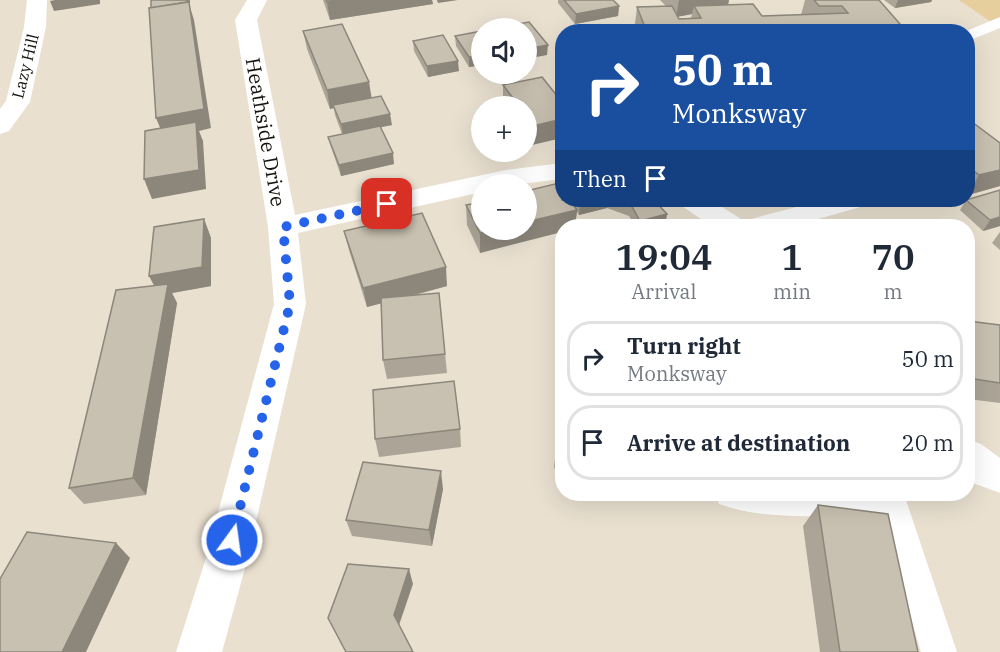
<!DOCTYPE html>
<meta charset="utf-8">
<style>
body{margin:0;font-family:"IBM Plex Serif",serif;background:#f2f2f3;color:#1f2937;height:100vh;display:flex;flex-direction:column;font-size:22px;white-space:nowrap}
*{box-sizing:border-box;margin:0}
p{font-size:20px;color:#747a83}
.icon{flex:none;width:33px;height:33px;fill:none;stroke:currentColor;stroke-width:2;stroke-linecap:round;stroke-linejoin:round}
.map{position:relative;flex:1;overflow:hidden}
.side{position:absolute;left:555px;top:219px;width:420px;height:282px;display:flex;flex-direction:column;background:#fff;border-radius:24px;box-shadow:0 6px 24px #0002}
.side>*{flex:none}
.guide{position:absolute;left:555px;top:24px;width:420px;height:183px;border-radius:24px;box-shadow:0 6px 24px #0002;background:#1a4fa0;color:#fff;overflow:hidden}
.controls{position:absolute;left:471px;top:18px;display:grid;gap:12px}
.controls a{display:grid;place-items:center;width:66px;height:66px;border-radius:50%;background:#fff;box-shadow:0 6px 24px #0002;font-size:30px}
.pin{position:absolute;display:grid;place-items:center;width:51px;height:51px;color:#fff;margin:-26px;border-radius:12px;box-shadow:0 3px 9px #0006}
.me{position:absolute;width:66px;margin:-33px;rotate:14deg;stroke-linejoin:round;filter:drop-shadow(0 0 4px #0008)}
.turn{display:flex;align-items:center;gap:21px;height:126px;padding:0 18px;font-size:27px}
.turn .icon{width:78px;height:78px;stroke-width:2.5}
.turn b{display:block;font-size:42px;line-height:51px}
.then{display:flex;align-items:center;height:57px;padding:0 18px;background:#0003;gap:12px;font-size:22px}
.eta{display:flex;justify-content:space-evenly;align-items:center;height:102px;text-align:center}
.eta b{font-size:36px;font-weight:600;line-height:42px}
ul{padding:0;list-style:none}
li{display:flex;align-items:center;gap:18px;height:75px;margin:0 12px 9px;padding:0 6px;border:3px solid #e0e1e3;border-radius:24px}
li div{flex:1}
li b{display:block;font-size:22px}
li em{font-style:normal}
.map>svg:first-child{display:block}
</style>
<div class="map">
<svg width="1000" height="652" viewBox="0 0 1000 652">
<rect width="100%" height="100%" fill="#e9e0d0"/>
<polygon fill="#e7ce9d" points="959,0 1000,0 1000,28"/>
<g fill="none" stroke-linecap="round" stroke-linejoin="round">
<g fill="#fff" fill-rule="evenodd">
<polygon points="1000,17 1000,28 968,41 968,32 964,32"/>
<path d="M715,494H909L906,500L957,652H921L880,514C828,515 769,522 719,504Z"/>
</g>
<g fill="#fff" fill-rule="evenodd">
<polygon points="27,0 47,0 46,27 30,102 9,131 0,134 0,109 6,101 24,27"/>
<polygon points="247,0 267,0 257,20 295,215 506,170 562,163 562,179 521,184 482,184 482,192 298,233 306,304 247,561 222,652 176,652 205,561 274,304 268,227 235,20"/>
<polygon points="678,200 711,200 741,219 746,226 711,226 682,206"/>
<polygon points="823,200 868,200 864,206 793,226 746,226 751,219"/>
<polygon points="968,439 981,444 1000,458 1000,493 973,483 968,478"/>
</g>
</g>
<g fill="#aca597" fill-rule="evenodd">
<polygon points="323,0 432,0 433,4 330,20"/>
<polygon points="558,0 613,0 619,6 618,16 575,24 558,3"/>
<path d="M660,0H729L728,5L762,16L801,15L805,0H879L907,32H634L637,7L666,6ZM692,14L691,18L679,19L677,17Z"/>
<polygon points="884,0 932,0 931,2 895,8"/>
<polygon points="303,31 371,98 392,125 381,127 394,164 341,176 331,147 328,137 342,134 335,115 334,108 330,109 307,49"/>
<polygon points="482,31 482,65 469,67 456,46 455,36"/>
<polygon points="413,41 459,71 428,77 414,51"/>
<polygon points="542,77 532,145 526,137 526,106 505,106 503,103 503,85"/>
<polygon points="968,119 1000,186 968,195"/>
<polygon points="1000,190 1000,226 983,231 960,210 966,200"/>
<polygon points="570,200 654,200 667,214 665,225 658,226 635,226 629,216 607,208 579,215 577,212 575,226 562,226 480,253 467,225 466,205"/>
<polygon points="204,219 211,238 211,286 172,293 177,303 146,495 84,504 69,488 154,285"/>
<polygon points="344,231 447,286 412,296 439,293 447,373 387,379 383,360 382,303 367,307 349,250"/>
<polygon points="1000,232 1000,250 992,243"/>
<polygon points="968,321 1000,325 1000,403 968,399"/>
<polygon points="562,397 562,470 554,468"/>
<polygon points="460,429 461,447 379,457 375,439"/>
<polygon points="443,489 432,546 352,536 346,520"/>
<polygon points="818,505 918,652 820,652 803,526"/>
</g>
<g fill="#8c867b">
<polygon points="55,0 100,0 100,4 54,11 50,1"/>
<polygon points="187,0 190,0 190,7 194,20 211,128 199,131 203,141 206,189 152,199 144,179 164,137 156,118"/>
<polygon points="340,0 432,0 433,4 330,20 327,2"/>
<polygon points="437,0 458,0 438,3"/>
<polygon points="679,0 729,0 727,9 694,6 692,14 676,17"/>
<polygon points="898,0 932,0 931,2 895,8"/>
<polygon points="619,6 618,16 575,24 576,14"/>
<polygon points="548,45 547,55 526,59 526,49"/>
<polygon points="482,55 482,65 469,67 469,57"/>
<polygon points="458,61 459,71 428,77 427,66"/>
<polygon points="369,82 372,100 333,105 334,108 330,109 327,90"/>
<polygon points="390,114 392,125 343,135 341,124"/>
<polygon points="562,119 562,138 532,145 533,126"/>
<polygon points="393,153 394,164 341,176 339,165"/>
<polygon points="1000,170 1000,186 968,195 979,175"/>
<polygon points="600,200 608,200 607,208 579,215 580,205"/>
<polygon points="577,210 575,226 562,226 562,232 480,253 480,233 496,230 526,230 526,222"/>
<polygon points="667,214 665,225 658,226 639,226 640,221"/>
<polygon points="1000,217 1000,226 983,231 990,220"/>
<polygon points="204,219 211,238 211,286 172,293 177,303 146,495 133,478 159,295 149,276"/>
<polygon points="446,267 447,286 367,307 363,288"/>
<polygon points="441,471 443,489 432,546 429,530"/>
<polygon points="116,543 130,558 86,652 62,652"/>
<polygon points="409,569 413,584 398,628 394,615"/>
</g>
<g fill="#c8c0b0" stroke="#8c867b" stroke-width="1.5">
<polygon points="151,0 187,0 187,2 151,8"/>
<polygon points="326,0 340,0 327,2"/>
<polygon points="564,0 613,0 619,6 576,14"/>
<polygon points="814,0 879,0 907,32 647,32 637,7 672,6 679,19 701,18 694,6 753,4 762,16 848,13 842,6 819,6"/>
<polygon points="189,2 204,109 156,118 149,8"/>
<polygon points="529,22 548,45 526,49 526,28 495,28"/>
<polygon points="342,24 369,82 327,90 303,31"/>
<polygon points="482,31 482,55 469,57 455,36"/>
<polygon points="443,35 458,61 427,66 413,41"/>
<polygon points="542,77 562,102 562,119 533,126 526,117 526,106 519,106 503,85"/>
<polygon points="381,96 390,114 341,124 333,105"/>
<polygon points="968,119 1000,143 1000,170 979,175 968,166"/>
<polygon points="196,122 199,170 144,179 145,131"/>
<polygon points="380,126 393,153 339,165 328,137"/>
<polygon points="559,183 562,188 562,200 570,200 577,210 526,222 526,191"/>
<polygon points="1000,190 1000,217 990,220 966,200"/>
<polygon points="577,200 600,200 580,205"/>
<polygon points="615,200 654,200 667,214 640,221 631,205"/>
<polygon points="482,202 482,230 496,230 480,233 466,205"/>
<polygon points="422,213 446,267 363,288 344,231"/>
<polygon points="204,219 202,267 149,276 154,227"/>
<polygon points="168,284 133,478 69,488 116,290"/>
<polygon points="439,293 445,354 383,360 381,298"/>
<polygon points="968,321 1000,325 1000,383 968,378"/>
<polygon points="454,381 460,429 375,439 373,390"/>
<polygon points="562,397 562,452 556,451"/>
<polygon points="363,462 441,471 429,530 346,520"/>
<polygon points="818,505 888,514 918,652 840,652"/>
<polygon points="27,532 116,543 62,652 0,652 0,579"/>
<polygon points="348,564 409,569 394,615 413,652 346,652 328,618"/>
</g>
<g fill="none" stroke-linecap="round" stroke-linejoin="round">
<polyline stroke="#2563eb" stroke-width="10" stroke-dasharray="0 18" points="232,540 290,304 283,227 387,204"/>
</g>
<g text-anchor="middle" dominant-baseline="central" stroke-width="6" stroke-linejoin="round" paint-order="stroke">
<g font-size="16" fill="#17140f" stroke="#fff">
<text transform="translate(25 66) rotate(-76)">Lazy Hill</text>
</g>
<g font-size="20" fill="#17140f" stroke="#fff">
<text transform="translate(266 132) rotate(80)">Heathside Drive</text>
</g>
</g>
</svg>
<div class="controls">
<a><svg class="icon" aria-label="sound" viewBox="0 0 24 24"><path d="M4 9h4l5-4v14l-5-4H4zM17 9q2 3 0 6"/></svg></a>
<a>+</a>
<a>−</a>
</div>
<div class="pin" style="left:387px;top:204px;background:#d93025"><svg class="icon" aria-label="arrive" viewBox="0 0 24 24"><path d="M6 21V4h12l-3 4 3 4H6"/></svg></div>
<svg class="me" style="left:232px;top:540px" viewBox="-20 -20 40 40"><circle r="17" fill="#2563eb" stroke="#fff" stroke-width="3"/><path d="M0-11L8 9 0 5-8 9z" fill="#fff"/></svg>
<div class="guide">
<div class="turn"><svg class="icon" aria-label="right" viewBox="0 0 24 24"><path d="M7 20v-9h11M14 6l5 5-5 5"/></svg><div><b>50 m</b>Monksway</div></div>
<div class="then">Then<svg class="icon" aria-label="arrive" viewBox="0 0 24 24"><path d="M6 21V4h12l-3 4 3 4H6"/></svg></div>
</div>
<section class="side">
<div class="eta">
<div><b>19:04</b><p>Arrival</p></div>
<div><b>1</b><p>min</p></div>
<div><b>70</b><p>m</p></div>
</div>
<ul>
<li><svg class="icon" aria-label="right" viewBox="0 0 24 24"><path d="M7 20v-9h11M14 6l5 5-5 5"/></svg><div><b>Turn right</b><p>Monksway</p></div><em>50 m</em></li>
<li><svg class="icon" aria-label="arrive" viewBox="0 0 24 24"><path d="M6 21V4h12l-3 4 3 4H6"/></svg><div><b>Arrive at destination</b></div><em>20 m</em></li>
</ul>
</section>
</div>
